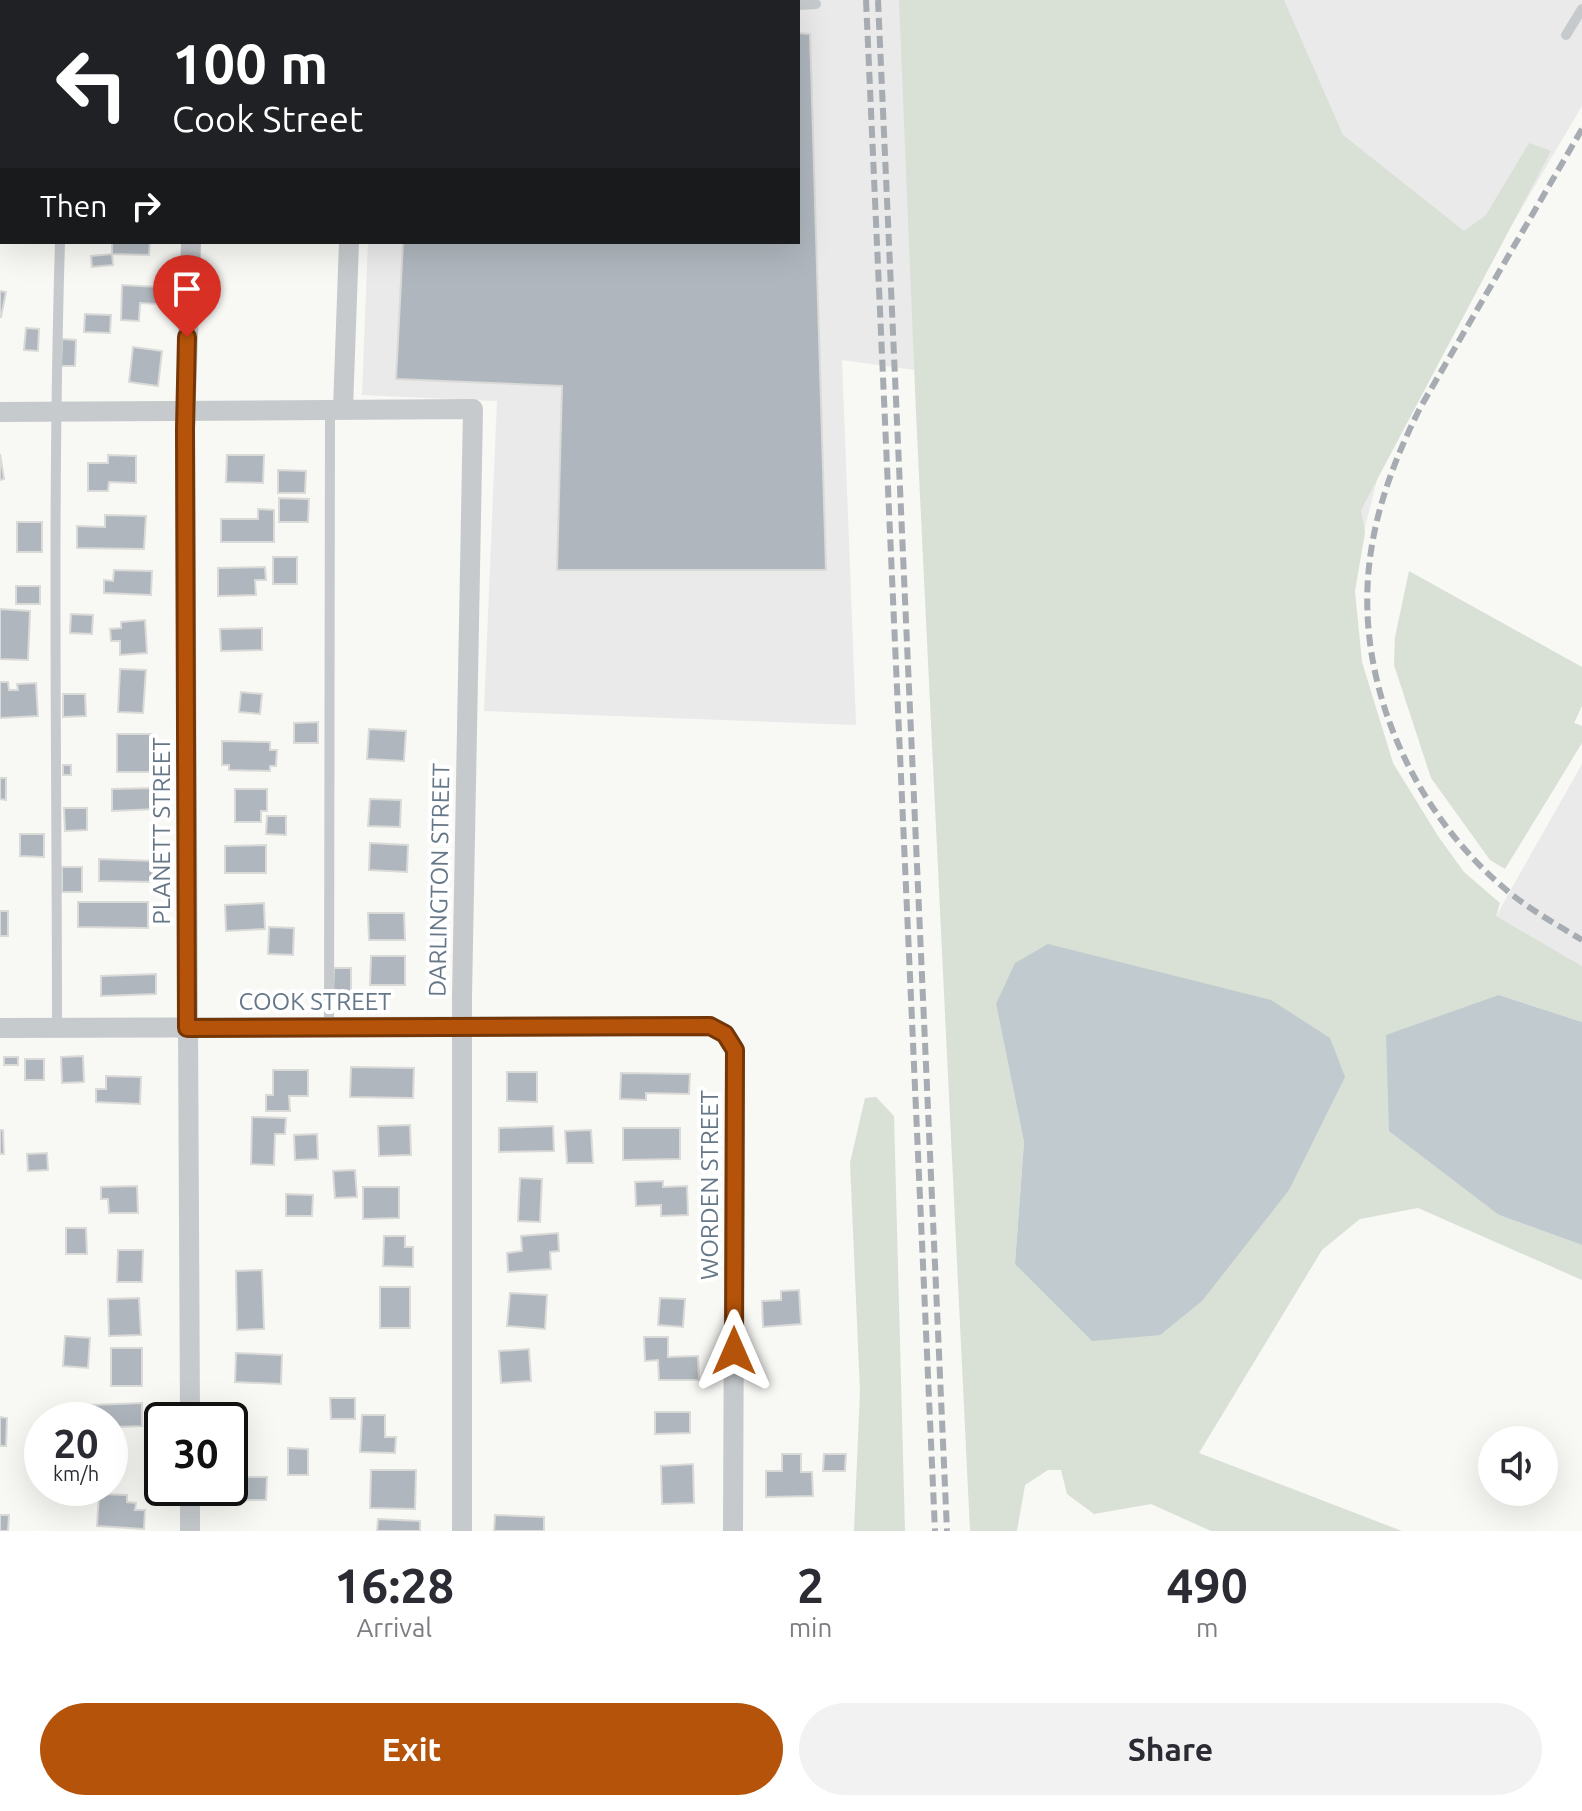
<!DOCTYPE html>
<style>
body{margin:0;font-family:Ubuntu,sans-serif;background:#f2f2f3;color:#2b2b33;height:100vh;display:flex;flex-direction:column;font-size:30px;white-space:nowrap}
*{box-sizing:border-box;margin:0}
p{font-size:26px;color:#7c7c81}
.icon{flex:none;width:44px;height:44px;fill:none;stroke:currentColor;stroke-width:2;stroke-linecap:round;stroke-linejoin:round}
.map{position:relative;height:1531px;overflow:hidden}
.side{display:flex;flex-direction:column;background:#fff;flex:1}
.side>*{flex:none}
.top-card{position:absolute;left:0px;top:0px;width:800px;height:244px;box-shadow:0 8px 32px #0002;background:#202124;color:#fff;overflow:hidden}
.buttons{position:absolute;left:1478px;top:1426px;display:grid;gap:16px}
.buttons a{display:grid;place-items:center;width:80px;height:80px;border-radius:50%;background:#fff;box-shadow:0 8px 32px #0002;font-size:40px}
.speed{position:absolute;left:24px;top:1402px;display:flex;gap:16px;font-size:40px;font-weight:700;text-align:center}
.speed>*{display:grid;place-content:center;width:104px;height:104px;border-radius:50%;background:#fff;box-shadow:0 8px 32px #0002;line-height:1}
.speed small{font-size:20px;font-weight:400}
.speed .limit{border:4px solid #111;border-radius:12px;background:#fff;color:#111}
.pin{position:absolute;display:grid;place-items:center;width:68px;height:68px;color:#fff;margin:-82px -34px;border-radius:50% 50% 50% 0;rotate:-45deg;box-shadow:0 0 8px #0007}
.pin .icon{rotate:45deg}
.me{position:absolute;width:88px;margin:-44px;rotate:0deg;stroke-linejoin:round;filter:drop-shadow(0 0 6px #0008)}
.turn{display:flex;align-items:center;gap:28px;height:168px;padding:0 40px;font-size:36px}
.turn .icon{width:104px;height:104px;stroke-width:2.5}
.turn b{display:block;font-size:56px;line-height:68px}
.then{display:flex;align-items:center;height:76px;padding:0 40px;background:#0003;gap:16px;font-size:30px}
.eta{display:flex;justify-content:space-evenly;align-items:center;height:136px;text-align:center}
.eta b{font-size:48px;font-weight:700;line-height:56px}
.action{display:flex;gap:16px;margin-top:auto;padding:16px 40px}
.action a{flex:1;height:92px;border-radius:48px;background:#b45309;color:#fff;font-size:32px;font-weight:700;line-height:92px;text-align:center}
.action a+a{background:#f2f2f3;color:#2b2b33}
.map>svg:first-child{display:block}
</style>
<div class="map">
<svg width="1582" height="1531" viewBox="0 0 1582 1531">
<rect width="100%" height="100%" fill="#f8f8f5"/>
<g fill="#e9eae9">
<polygon points="378,0 1582,0 1582,106 1389,433 1352,578 922,371 842,360 856,725 484,711 497,401 362,395 368,242 798,242 798,2"/>
<polygon points="1582,764 1582,966 1496,916"/>
</g>
<g fill="#d9e0d6" fill-rule="evenodd">
<path d="M899,0H1284L1343,135L1464,231L1486,215L1529,143L1551,151L1361,510L1365,533L1355,591L1362,662L1393,763L1438,836L1464,872L1500,903L1496,916L1582,966V1022L1499,995V1215L1582,1245V1280L1418,1208L1360,1219L1322,1250L1199,1453L1402,1531H1211L1151,1504L1094,1514L1067,1494L1061,1470H1048L1025,1485L1017,1531H970L916,413ZM996,1004L1160,1335L1015,1264L1024,1142Z"/>
<polygon points="1409,571 1582,667 1582,706 1574,723 1582,726 1582,743 1505,869 1490,860 1431,778 1394,665 1395,637"/>
<polygon points="876,1097 894,1116 905,1531 854,1531 860,1391 850,1163 865,1098"/>
</g>
<g fill="#c0cacf">
<polygon points="1048,944 1271,1000 1330,1038 1345,1077 1289,1190 1202,1301 1160,1335 1092,1341 1015,1264 1024,1142 996,1004 1015,963"/>
<polygon points="1499,995 1582,1022 1582,1245 1499,1215 1389,1131 1386,1035"/>
</g>
<g fill="#afb6bd" stroke="#dadad8" stroke-width="2">
<polygon points="124,0 158,1 158,2 124,2"/>
<polygon points="549,0 710,0 708,2"/>
<polygon points="0,7 2,7 0,41"/>
<polygon points="798,33 810,34 826,570 557,570 562,386 396,379 403,242 798,242"/>
<polygon points="112,242 150,242 149,255 112,254"/>
<polygon points="112,254 113,265 92,267 91,256"/>
<polygon points="122,285 159,287 158,304 140,303 139,321 121,320"/>
<polygon points="0,291 6,292 1,317 0,317"/>
<polygon points="85,314 111,315 110,333 84,332"/>
<polygon points="26,328 39,329 38,351 24,350"/>
<polygon points="62,339 76,340 75,366 61,366"/>
<polygon points="133,347 162,351 158,386 129,382"/>
<polygon points="0,454 4,479 0,480"/>
<polygon points="108,455 136,456 136,483 109,482 108,491 88,491 88,463 108,463"/>
<polygon points="227,455 264,455 263,483 226,482"/>
<polygon points="278,470 306,471 305,493 278,493"/>
<polygon points="279,498 309,499 308,522 279,522"/>
<polygon points="258,509 274,510 274,542 221,542 221,519 258,519"/>
<polygon points="105,515 146,516 144,549 77,548 77,526 105,527"/>
<rect x="17" y="522" width="25" height="30"/>
<rect x="273" y="557" width="24" height="27"/>
<polygon points="265,567 266,580 255,580 256,595 218,596 218,568"/>
<polygon points="114,570 152,571 151,595 104,593 104,580 113,581"/>
<rect x="16" y="586" width="24" height="18"/>
<polygon points="0,609 30,611 28,660 0,659"/>
<polygon points="71,614 93,615 92,634 70,633"/>
<polygon points="145,620 147,653 120,655 120,641 111,641 110,629 121,628 121,622"/>
<polygon points="262,628 262,650 221,651 220,629"/>
<polygon points="120,669 146,670 143,713 118,712"/>
<polygon points="0,682 8,682 9,690 18,690 17,684 36,683 38,716 0,718"/>
<polygon points="241,692 262,694 260,714 239,712"/>
<polygon points="63,694 85,694 86,716 63,717"/>
<polygon points="318,722 318,743 294,743 294,723"/>
<polygon points="369,729 406,731 404,761 367,759"/>
<rect x="117" y="734" width="34" height="38"/>
<polygon points="222,741 270,742 270,750 277,750 276,766 270,766 270,771 229,770 229,765 222,765"/>
<rect x="63" y="765" width="8" height="10"/>
<polygon points="0,778 6,778 6,800 0,799"/>
<polygon points="155,788 156,809 112,811 112,789"/>
<polygon points="235,789 267,789 267,811 261,811 261,822 235,822"/>
<polygon points="370,799 401,800 400,827 368,826"/>
<polygon points="64,808 87,808 87,830 65,831"/>
<polygon points="267,816 286,816 286,835 266,834"/>
<polygon points="20,834 44,834 44,857 20,856"/>
<polygon points="370,843 408,845 407,872 369,870"/>
<polygon points="266,845 266,873 225,873 225,846"/>
<polygon points="99,859 155,861 155,882 99,881"/>
<rect x="62" y="867" width="20" height="25"/>
<polygon points="78,902 148,902 148,928 78,927"/>
<polygon points="264,903 265,929 226,931 225,905"/>
<rect x="0" y="911" width="8" height="25"/>
<polygon points="368,913 404,913 405,940 369,940"/>
<polygon points="269,927 294,928 293,955 268,954"/>
<polygon points="371,956 405,956 405,985 370,985"/>
<polygon points="334,968 351,968 351,993 333,993"/>
<polygon points="156,974 156,994 101,996 101,976"/>
<polygon points="83,1056 84,1082 62,1083 61,1057"/>
<rect x="4" y="1057" width="14" height="8"/>
<rect x="25" y="1059" width="19" height="21"/>
<polygon points="351,1067 414,1068 413,1098 350,1097"/>
<polygon points="273,1070 308,1070 308,1096 289,1096 290,1111 266,1111 266,1095 273,1095"/>
<polygon points="507,1072 537,1072 537,1102 507,1101"/>
<polygon points="621,1073 690,1074 689,1094 646,1093 646,1100 620,1099"/>
<polygon points="106,1076 141,1077 140,1104 96,1102 96,1089 106,1089"/>
<polygon points="252,1117 286,1118 285,1134 275,1134 274,1165 251,1164"/>
<polygon points="410,1125 411,1155 379,1156 378,1126"/>
<polygon points="553,1126 554,1151 499,1152 499,1128"/>
<polygon points="623,1128 680,1128 680,1159 623,1160"/>
<polygon points="0,1130 3,1130 4,1154 0,1154"/>
<polygon points="591,1130 593,1163 567,1163 565,1131"/>
<polygon points="317,1134 318,1159 295,1160 294,1135"/>
<polygon points="47,1153 48,1170 28,1171 27,1154"/>
<polygon points="355,1170 357,1197 335,1198 333,1171"/>
<polygon points="520,1178 542,1179 540,1222 518,1221"/>
<polygon points="663,1181 663,1187 687,1186 688,1215 661,1216 661,1205 636,1206 635,1182"/>
<polygon points="137,1186 138,1213 109,1213 108,1199 101,1199 101,1187"/>
<polygon points="363,1187 399,1187 399,1218 363,1219"/>
<polygon points="286,1194 313,1195 312,1216 286,1216"/>
<polygon points="66,1228 86,1228 87,1254 66,1254"/>
<polygon points="558,1233 559,1251 550,1252 551,1269 508,1272 507,1253 522,1251 521,1236"/>
<polygon points="384,1236 405,1236 405,1247 413,1247 413,1267 383,1266"/>
<polygon points="118,1250 143,1250 142,1282 117,1282"/>
<polygon points="262,1270 264,1329 237,1330 236,1271"/>
<rect x="380" y="1287" width="30" height="41"/>
<polygon points="799,1290 801,1324 763,1327 762,1301 781,1300 781,1291"/>
<polygon points="510,1293 547,1295 545,1329 507,1326"/>
<polygon points="139,1298 141,1335 109,1336 108,1299"/>
<polygon points="660,1298 685,1299 683,1327 658,1325"/>
<polygon points="65,1336 90,1338 88,1368 63,1366"/>
<polygon points="644,1337 668,1337 668,1357 698,1356 699,1380 659,1380 658,1360 645,1361"/>
<rect x="111" y="1348" width="31" height="38"/>
<polygon points="529,1349 531,1381 501,1383 499,1351"/>
<polygon points="236,1353 282,1355 281,1384 235,1382"/>
<polygon points="330,1398 355,1398 355,1419 331,1419"/>
<polygon points="142,1403 142,1426 118,1427 118,1443 110,1443 110,1420 92,1420 91,1405"/>
<polygon points="655,1412 690,1412 690,1433 655,1434"/>
<polygon points="362,1415 385,1415 385,1437 396,1437 395,1453 360,1452"/>
<polygon points="0,1417 7,1418 6,1446 0,1446"/>
<polygon points="288,1448 308,1449 308,1475 288,1475"/>
<polygon points="782,1454 801,1454 801,1472 812,1472 813,1496 766,1497 766,1471 782,1471"/>
<polygon points="824,1454 846,1454 845,1471 823,1471"/>
<polygon points="693,1464 694,1503 662,1504 661,1466"/>
<polygon points="371,1470 416,1470 415,1509 370,1508"/>
<polygon points="230,1477 267,1477 266,1500 223,1500 224,1488 230,1488"/>
<polygon points="99,1494 127,1495 127,1502 136,1503 135,1510 145,1510 144,1529 97,1526"/>
<polygon points="0,1515 9,1515 8,1531 0,1531"/>
<polygon points="495,1515 544,1517 544,1531 494,1531"/>
<polygon points="378,1519 420,1521 420,1531 377,1531"/>
</g>
<g fill="none" stroke-linecap="round" stroke-linejoin="round">
<g stroke="#c6cacd" stroke-width="10">
<polyline points="69,2 69,0"/>
<polyline points="798,5 816,4"/>
<polyline points="1566,35 1582,9"/>
<path d="M57,1028C57,766 52,504 60,242"/>
<polyline points="329,1028 330,410"/>
</g>
<g stroke="#c6cacd" stroke-width="20">
<polyline points="200,2 200,0"/>
<polyline points="356,2 356,0"/>
<polyline points="343,409 349,242"/>
<polyline points="0,412 473,409 462,997 462,1531"/>
<polyline points="0,1028 710,1026 725,1034 735,1050 733,1531"/>
<polyline points="190,1420 185,429 191,242"/>
<polyline points="190,1488 190,1531"/>
</g>
<g stroke="#a6acb2" stroke-width="6" stroke-dasharray="12 6" stroke-linecap="butt">
<polyline points="866,0 935,1531"/>
<polyline points="878,0 947,1531"/>
<path d="M1582,129L1420,408C1396,456 1377,505 1370,558C1353,685 1416,819 1515,897C1536,913 1559,926 1582,940"/>
</g>
</g>
<g fill="none" stroke-linecap="round" stroke-linejoin="round">
<g stroke="#753606" stroke-width="20">
<polyline id="route" points="187,337 185,429 187,1028 710,1026 725,1034 735,1050 734,1351"/>
</g>
<use href="#route" stroke="#b45309" stroke-width="14"/>
</g>
<g text-anchor="middle" dominant-baseline="central" stroke-width="8" stroke-linejoin="round" paint-order="stroke">
<g font-size="24" fill="#678" stroke="#fff">
<text transform="translate(161 831) rotate(-90)">PLANETT STREET</text>
<text transform="translate(439 880) rotate(-89)">DARLINGTON STREET</text>
<text x="315" y="1001">COOK STREET</text>
<text transform="translate(709 1185) rotate(-90)">WORDEN STREET</text>
</g>
</g>
</svg>
<div class="buttons">
<a><svg class="icon" aria-label="sound" viewBox="0 0 24 24"><path d="M4 9h4l5-4v14l-5-4H4zM17 9q2 3 0 6"/></svg></a>
</div>
<div class="speed"><div>20<small>km/h</small></div><div class="limit">30</div></div>
<div class="pin" style="left:187px;top:337px;background:#d93025"><svg class="icon" aria-label="arrive" viewBox="0 0 24 24"><path d="M6 21V4h12l-3 4 3 4H6"/></svg></div>
<svg class="me" style="left:734px;top:1351px" viewBox="-20 -20 40 40"><path d="M0-17L14 15 0 8-14 15z" fill="#b45309" stroke="#fff" stroke-width="4"/></svg>
<div class="top-card">
<div class="turn"><svg class="icon" aria-label="left" viewBox="0 0 24 24"><path d="M17 20v-9H6M10 6l-5 5 5 5"/></svg><div><b>100 m</b>Cook Street</div></div>
<div class="then">Then<svg class="icon" aria-label="right" viewBox="0 0 24 24"><path d="M7 20v-9h11M14 6l5 5-5 5"/></svg></div>
</div>
</div>
<section class="side">
<div class="eta">
<div><b>16:28</b><p>Arrival</p></div>
<div><b>2</b><p>min</p></div>
<div><b>490</b><p>m</p></div>
</div>
<div class="action"><a>Exit</a><a>Share</a></div>
</section>
